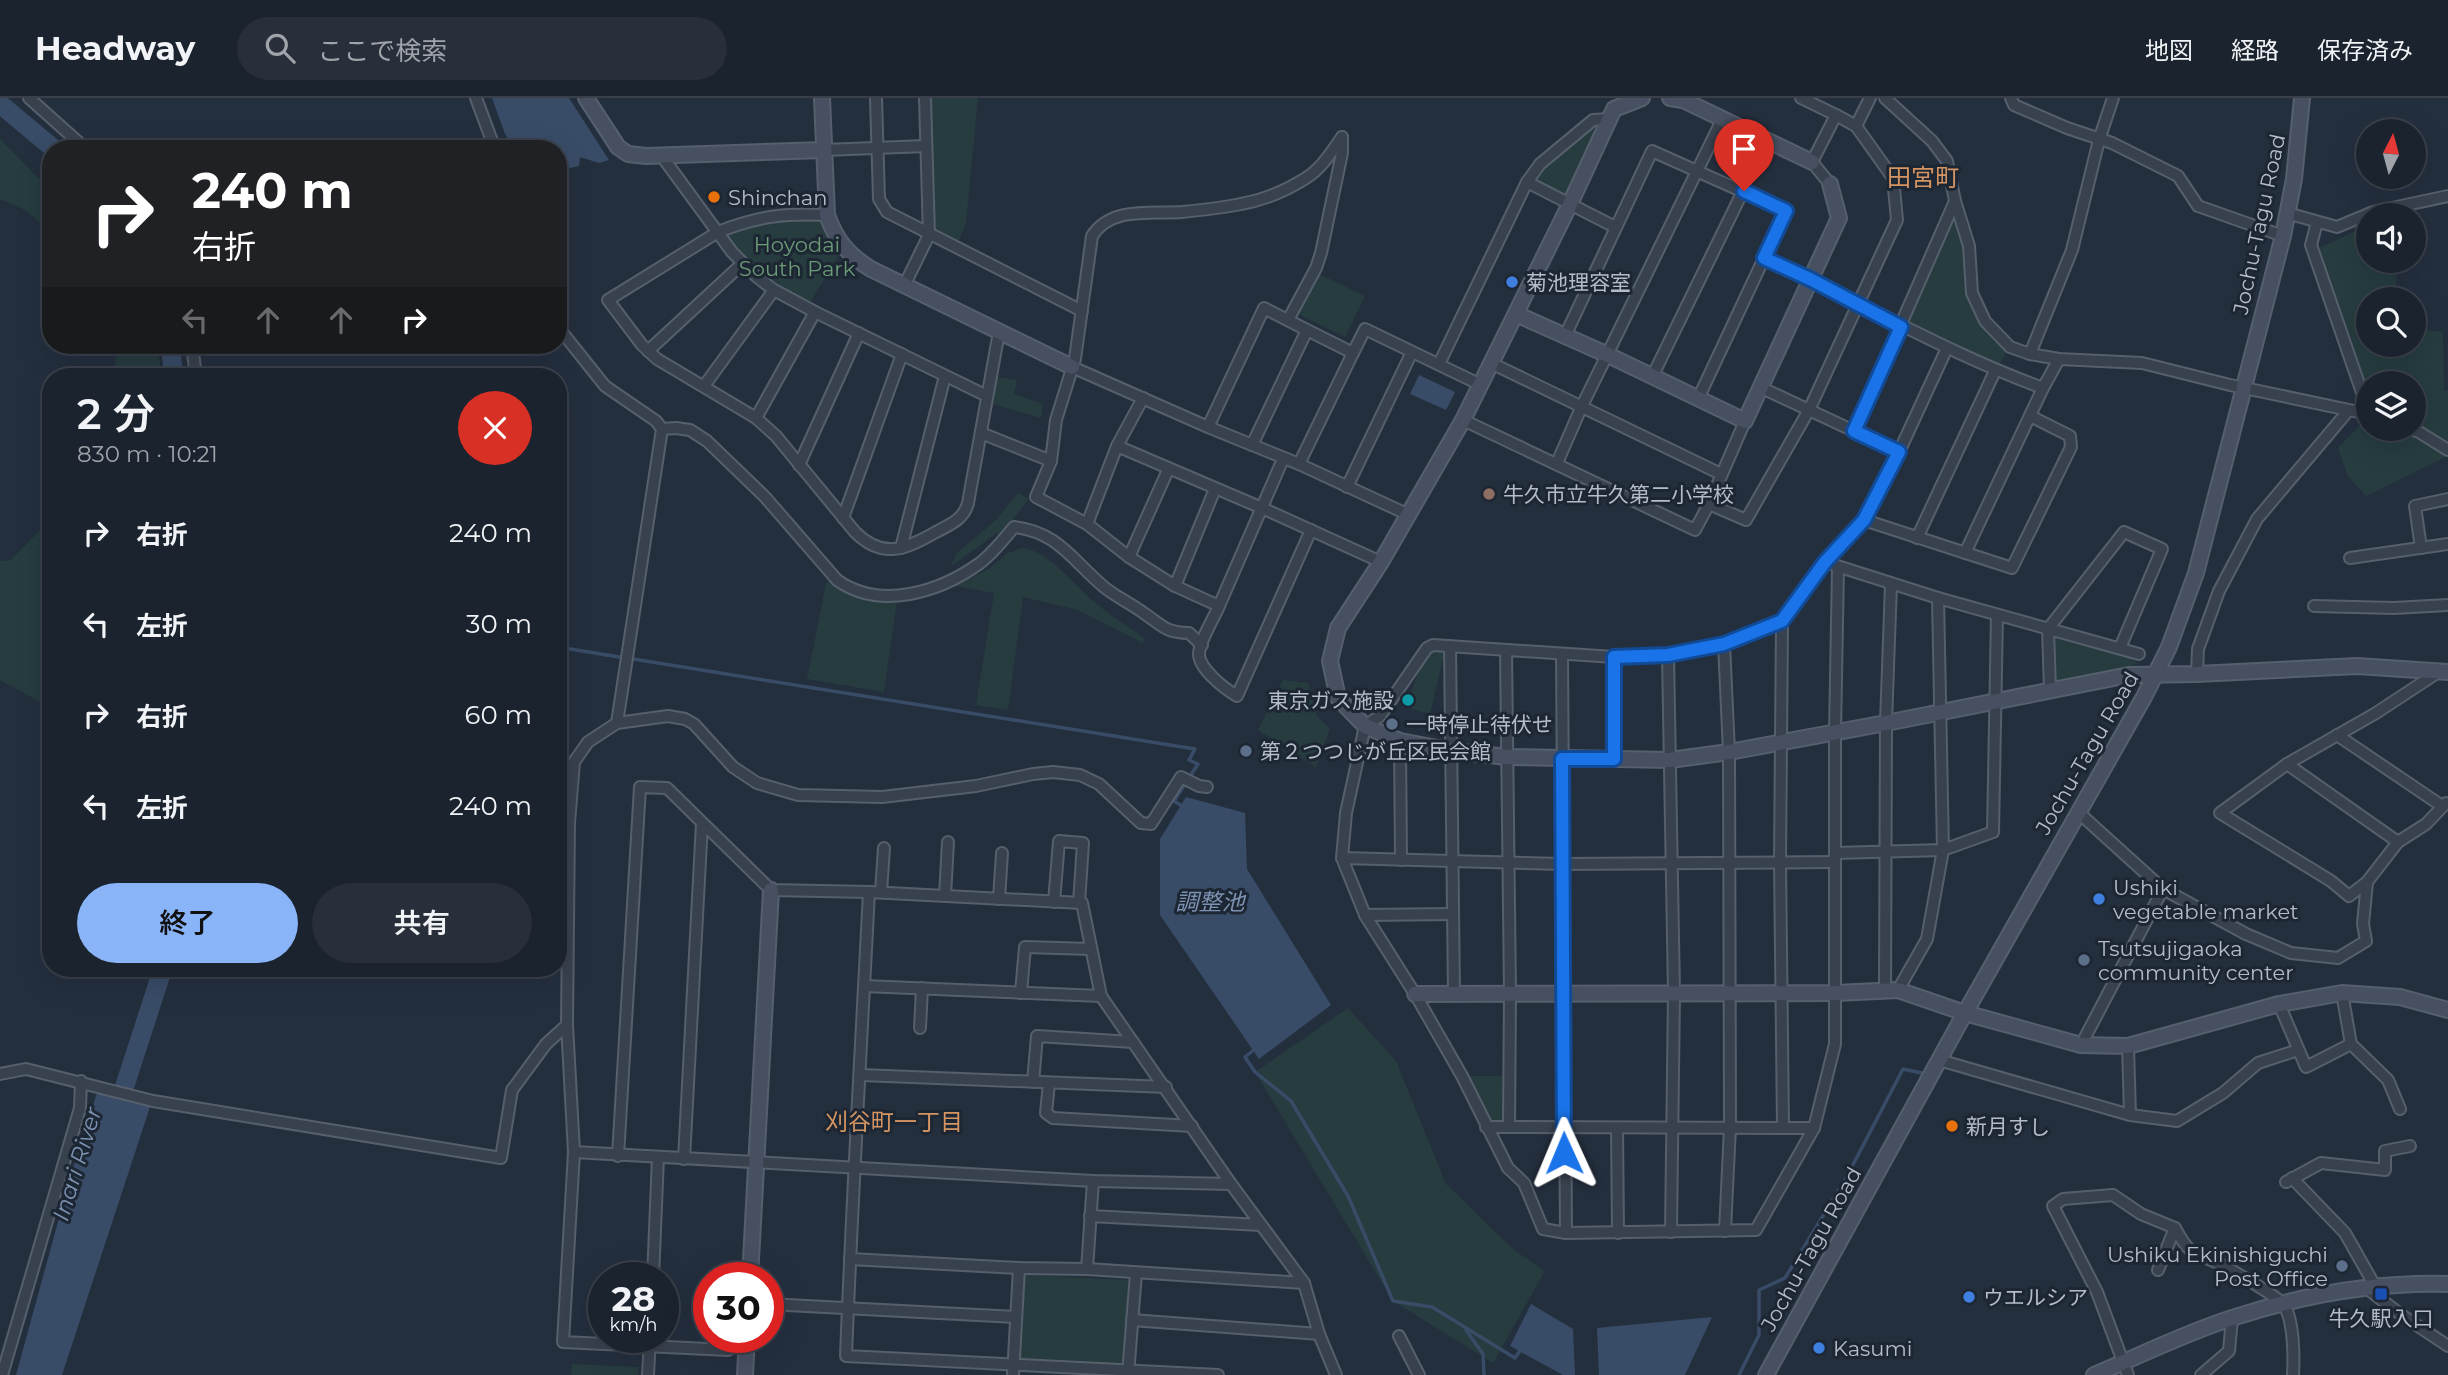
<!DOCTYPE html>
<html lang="ja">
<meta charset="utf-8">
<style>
body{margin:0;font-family:Montserrat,"Noto Sans JP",sans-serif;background:#282f3a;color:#f1f3f6;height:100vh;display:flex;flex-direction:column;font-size:26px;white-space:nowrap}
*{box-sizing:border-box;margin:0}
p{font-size:23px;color:#a0a4aa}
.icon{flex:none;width:38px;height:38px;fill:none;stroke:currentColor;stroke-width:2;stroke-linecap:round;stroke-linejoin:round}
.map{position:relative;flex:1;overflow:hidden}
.panel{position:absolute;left:42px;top:270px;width:525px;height:609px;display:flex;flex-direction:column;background:#1b232e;border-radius:28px;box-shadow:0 7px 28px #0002,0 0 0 2px #39404a}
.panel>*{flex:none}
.hud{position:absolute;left:42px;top:42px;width:525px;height:214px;border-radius:28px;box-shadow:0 7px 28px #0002,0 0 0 2px #39404a;background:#202124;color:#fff;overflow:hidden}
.needle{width:46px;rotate:6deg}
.buttons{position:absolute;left:2356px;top:21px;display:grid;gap:14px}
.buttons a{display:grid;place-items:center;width:70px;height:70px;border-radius:50%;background:#1b232e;box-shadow:0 7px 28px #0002,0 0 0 2px #39404a;font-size:35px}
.speed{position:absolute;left:588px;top:1164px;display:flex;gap:14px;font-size:35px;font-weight:700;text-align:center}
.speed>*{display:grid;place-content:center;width:91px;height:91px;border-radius:50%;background:#1b232e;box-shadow:0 7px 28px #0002,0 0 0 2px #39404a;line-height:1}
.speed small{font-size:18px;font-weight:400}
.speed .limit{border:10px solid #d22;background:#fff;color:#111}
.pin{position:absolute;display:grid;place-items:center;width:60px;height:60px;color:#fff;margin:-72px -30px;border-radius:50% 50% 50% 0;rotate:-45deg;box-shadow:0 0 7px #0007}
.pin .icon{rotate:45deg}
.me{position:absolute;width:77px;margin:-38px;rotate:359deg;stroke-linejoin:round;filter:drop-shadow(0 0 5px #0008)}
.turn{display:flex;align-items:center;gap:24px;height:147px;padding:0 35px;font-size:32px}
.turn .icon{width:91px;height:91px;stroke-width:2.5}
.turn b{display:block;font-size:49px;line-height:60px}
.lanes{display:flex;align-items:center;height:66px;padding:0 35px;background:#0003;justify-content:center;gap:35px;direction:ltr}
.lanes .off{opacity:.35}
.round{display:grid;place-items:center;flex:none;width:74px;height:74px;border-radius:37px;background:#282f3a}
.summary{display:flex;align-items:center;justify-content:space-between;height:119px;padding:0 35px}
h1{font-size:42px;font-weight:600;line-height:52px}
.primary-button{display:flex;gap:14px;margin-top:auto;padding:14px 35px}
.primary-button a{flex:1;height:80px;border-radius:42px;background:#8ab4f8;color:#111;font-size:28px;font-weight:600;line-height:80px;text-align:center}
.primary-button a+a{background:#282f3a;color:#f1f3f6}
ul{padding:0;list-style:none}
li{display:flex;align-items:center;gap:21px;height:91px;padding:0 35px}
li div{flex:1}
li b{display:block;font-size:26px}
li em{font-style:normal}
header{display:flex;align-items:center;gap:42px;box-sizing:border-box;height:98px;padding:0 35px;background:#1b232e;border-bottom:2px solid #39404a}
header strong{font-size:33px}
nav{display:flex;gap:38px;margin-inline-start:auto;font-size:24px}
.search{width:490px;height:63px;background:#282f3a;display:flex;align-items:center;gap:18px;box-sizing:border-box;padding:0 24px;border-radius:38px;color:#a0a4aa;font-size:26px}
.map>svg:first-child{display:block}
</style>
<header>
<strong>Headway</strong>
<div class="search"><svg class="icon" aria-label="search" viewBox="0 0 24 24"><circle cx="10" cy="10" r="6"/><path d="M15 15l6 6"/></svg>ここで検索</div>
<nav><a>地図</a><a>経路</a><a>保存済み</a></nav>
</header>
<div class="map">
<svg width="2448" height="1277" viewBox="0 0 2448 1277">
<rect width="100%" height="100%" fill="#242f3e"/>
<g fill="#263c3f">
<polygon points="930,0 978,0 966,125 958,145 934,134"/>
<polygon points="1590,32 1594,32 1596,36 1568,95 1562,99 1536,86 1539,74"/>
<polygon points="0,41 51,93 51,134 25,112 0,101"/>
<polygon points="1955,103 1969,148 1972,195 1985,223 2010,249 1995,273 1901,229"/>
<path d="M817,122L822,124L828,141L839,157L810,205C778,188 752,169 729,141L730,135C761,124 784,122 817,122Z"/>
<polygon points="2368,127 2368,163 2390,163 2397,178 2395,201 2368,201 2368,247 2413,247 2413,230 2443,234 2444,292 2448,293 2448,358 2366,398 2348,378 2338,350 2368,319 2368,331 2413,331 2413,285 2368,285 2368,312 2317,151"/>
<polygon points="1315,174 1365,198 1345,239 1294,214"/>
<polygon points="117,247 157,247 162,278 114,278"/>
<polygon points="997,279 1017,282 1014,296 1043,306 1041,320 993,306"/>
<polygon points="1018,395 1029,401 1000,437 997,435 950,469 957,455 996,422"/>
<polygon points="51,414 51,610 0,582 0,463 11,462 40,432"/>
<path d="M1021,450C1049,451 1077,491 1099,508C1113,519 1129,529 1144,540L1143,545L1078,512L1023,499L1008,612L976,607L994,495L955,488L987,472L1008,455Z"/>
<path d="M830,483C851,498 870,505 897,502L884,594L807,581L826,485Z"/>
<polygon points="2052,537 2131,559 2138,566 2054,586"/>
<polygon points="1432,552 1445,552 1430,616 1406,609 1419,572"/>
<polygon points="1283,582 1308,585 1317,618 1330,631 1316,669 1258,632"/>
<polygon points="1348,910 1396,963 1446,1086 1514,1152 1545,1173 1493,1265 1393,1203 1255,974"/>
<polygon points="1462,978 1509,978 1509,1028 1486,1029"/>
<polygon points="1023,1177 1128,1182 1124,1268 1019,1263"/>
<polygon points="572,1266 639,1269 638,1277 571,1277"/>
</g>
<g fill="#394c67">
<polygon points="492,0 569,0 609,62 599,65 580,59 579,68 558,73 558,51 514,51 505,36"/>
<polygon points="1419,277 1455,294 1446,312 1410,296"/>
<polygon points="1186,699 1245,715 1247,771 1331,907 1259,961 1160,817 1160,741"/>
<polygon points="97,995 150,1009 62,1277 16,1277 72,1073"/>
<polygon points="1531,1206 1573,1231 1575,1277 1563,1277 1510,1248"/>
<polygon points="1712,1219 1685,1277 1599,1277 1597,1230"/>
</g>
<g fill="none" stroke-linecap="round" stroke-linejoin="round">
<g stroke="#394c67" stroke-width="3.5">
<polyline points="558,549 619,559"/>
<polyline points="633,561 1195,651 1189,662 1198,666 1174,703 1185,710"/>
<polyline points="1255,951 1245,959 1255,974 1291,1003 1348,1098 1393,1203 1432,1209 1515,1260 1522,1250"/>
<polyline points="1466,1232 1483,1256 1484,1277"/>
<polyline points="1739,1277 1759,1237 1759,1192 1785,1180 1845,1082 1903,971 1922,975"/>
</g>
<g stroke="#394c67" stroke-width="19">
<polyline points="0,6 54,51"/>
<polyline points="170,247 174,278"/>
<polyline points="116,1015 163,870"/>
</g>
<g stroke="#565f6c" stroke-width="14">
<g id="street">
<polyline points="29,0 86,51"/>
<polyline points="476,0 495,51"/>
<polyline points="876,0 879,101 887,114 1082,213"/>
<polyline points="1801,0 1836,17"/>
<polyline points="1885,0 1932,43 1947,63 1955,103 1969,148 1972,195 1985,223 2010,249 2030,256 2059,261 2142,265 2230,287 2368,316"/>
<polyline points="2011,0 2014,7 2067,30 2112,45 2178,78 2198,108 2283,138"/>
<polyline points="824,52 926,48"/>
<polyline points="661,57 732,154 757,179 774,192 815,214 987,298"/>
<polyline points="1527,84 1540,66 1593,22 1609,21"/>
<polyline points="1830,86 1812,64 1836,17 1856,28 1870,0"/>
<polyline points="2287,115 2337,129 2373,114 2448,98"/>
<path d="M827,117C785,115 758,118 718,134L608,202L642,247L657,261L756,320L776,338L855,434C883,462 906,451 936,434C951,426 964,421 968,405L999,234"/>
<polyline points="2317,124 2311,147 2368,312"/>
<path d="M1764,161C1858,202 1946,255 2043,290L1965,455"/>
<polyline points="904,188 929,137 925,0"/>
<polyline points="1288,222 1316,170 1321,155 1342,55 1342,39"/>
<polyline points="558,229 605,288 656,323 662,331 617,625"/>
<polyline points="1565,238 1652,53 1786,113 1698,301"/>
<polyline points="192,247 196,278"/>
<polyline points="648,253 742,166"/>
<polyline points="2030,256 2072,152 2099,42 2113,0"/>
<polyline points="1491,265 1721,376"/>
<polyline points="1439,266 1527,84 1615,129"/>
<polyline points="1072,269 1208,329 1299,366 1409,417"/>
<polyline points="1652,279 1743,93"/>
<polyline points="704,288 774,192"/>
<polyline points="1762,290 1899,354 1864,422 1825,464 1782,523 1724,546 1668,557 1614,559 1433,547 1427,550 1380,618 1365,628 1346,715 1342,760 1365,817 1415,896 1462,978 1508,1070 1524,1085 1543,1131 1566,1135 1756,1132 1814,1030 1835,946 1835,635 1838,469"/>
<polyline points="2043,290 2059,261"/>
<polyline points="756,320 815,214"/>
<polyline points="1463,322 1695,432 1709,406 1745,323"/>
<polyline points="1208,329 1264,210 1307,232"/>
<path d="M662,331L676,330L690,332L707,343L765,399L837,482C880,513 940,494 980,465C993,455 1003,442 1014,429C1058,434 1072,462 1104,489C1116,499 1132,506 1145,516C1164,529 1165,534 1189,535L1202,547"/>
<polyline points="2410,331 2419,334 2448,352"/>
<polyline points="1854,333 1955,103"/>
<polyline points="981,335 1051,363"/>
<polyline points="1252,347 1307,232 1353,255 1365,231 1481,287"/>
<polyline points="1117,348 1262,410 1381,464"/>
<polyline points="1899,354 1947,250"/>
<polyline points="1557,365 1581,310 1722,22"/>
<polyline points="1299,366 1353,255"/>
<polyline points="799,367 859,235"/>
<polyline points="1347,389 1412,254"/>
<polyline points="1709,406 1746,422 1809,312 1897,122 1893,80 1856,28"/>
<polyline points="843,420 902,256"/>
<polyline points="1864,422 2012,470 2071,349 2070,338 2030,318"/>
<polyline points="1087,426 1117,348 1143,300"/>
<path d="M1311,432L1237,598C1225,591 1199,571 1199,556C1199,544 1214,520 1219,508L1175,488L1129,459L1087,426L1036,399L1051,363L1056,322L1075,261L1092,138C1111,108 1152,116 1182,114C1202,112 1222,110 1241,106C1264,102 1287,92 1306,80C1322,70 1332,53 1342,39"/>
<polyline points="1917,440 1995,273"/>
<polyline points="901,450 945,278"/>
<polyline points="2421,450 2415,408 2448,401"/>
<polyline points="1129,459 1168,372"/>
<polyline points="2350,460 2448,446"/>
<polyline points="1834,467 1938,500 2139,556"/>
<polyline points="1175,488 1215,391"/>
<polyline points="1219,508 1283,361"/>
<polyline points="2314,508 2394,510 2448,507"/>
<polyline points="1782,523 1780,764 1783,1029"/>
<polyline points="1724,546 1729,654 1730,1029 1725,1133"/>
<polyline points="1450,548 1454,896"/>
<polyline points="1506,552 1510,895 1509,1028"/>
<polyline points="1562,556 1566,1135"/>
<polyline points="1668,557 1674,895 1671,1134"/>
<polyline points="2197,576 2198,551 2219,493 2257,421 2348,313"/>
<polyline points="2050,592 2048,531 2124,434 2162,451 2120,550"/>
<polyline points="2337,637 2442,708"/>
<polyline points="1400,643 1401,762"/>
<polyline points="1614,661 1614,559"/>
<polyline points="2287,666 2398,744"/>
<polyline points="2078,714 2163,791"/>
<polyline points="1835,755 1943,752 1938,500"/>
<polyline points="1342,760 1562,766 1835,764"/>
<polyline points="2367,784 2398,744 2426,726 2446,705"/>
<path d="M869,794C861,949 852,1103 846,1258L1218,1277"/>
<polyline points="881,794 884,750"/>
<polyline points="945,798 948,744"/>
<polyline points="999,801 1002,755"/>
<polyline points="1054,804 1059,743 1083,745 1079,805"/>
<polyline points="1365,817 1453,816"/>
<polyline points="864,888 1101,898"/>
<polyline points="1898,892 1927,841 1943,752 1993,734 1997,517"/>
<polyline points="1885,893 1886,625 1891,486"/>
<polyline points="1021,895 1025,849 1091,851"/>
<polyline points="2342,895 2351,946 2388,982 2400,1011"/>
<polyline points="2279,906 2306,969 2351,946"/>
<polyline points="920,930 922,890"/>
<polyline points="2081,947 2163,791 2246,836 2291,855 2338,860 2366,843 2363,826 2367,784 2349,798 2331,783 2220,715 2287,666 2376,615 2440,573"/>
<polyline points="2128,948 2130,1017"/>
<polyline points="1939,962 2130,1017 2177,1023 2223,995 2258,965 2298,952"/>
<polyline points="0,976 26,971 153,1003 501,1060 512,992 546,946 567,927"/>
<polyline points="861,977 1166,989"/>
<polyline points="1033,984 1037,938 1133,944"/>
<polyline points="1049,985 1046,1015 1053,1020 1192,1028"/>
<polyline points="1486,1029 1814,1030"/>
<polyline points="1617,1030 1618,1135"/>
<polyline points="574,1054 1093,1083 1231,1086"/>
<polyline points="618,1058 640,689 667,690 771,792 869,794 1082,805 1101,898 1231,1086 1304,1185 1319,1236 1336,1277"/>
<polyline points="684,1061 702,725"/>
<polyline points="2292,1080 2345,1135 2375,1188"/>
<polyline points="2286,1084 2321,1065 2385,1072 2385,1053 2410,1048"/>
<polyline points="1090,1118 1261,1127"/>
<path d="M2175,1130C2190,1158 2192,1153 2220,1166C2231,1172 2279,1199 2284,1207C2294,1223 2294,1259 2293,1277"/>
<polyline points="850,1161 1019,1170 1087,1171 1304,1185"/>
<polyline points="1087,1171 1093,1083"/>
<polyline points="653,1180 658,1059"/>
<polyline points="2365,1189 2400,1216 2448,1248"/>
<polyline points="768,1206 1016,1219"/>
<polyline points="1132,1222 1319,1236"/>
<polyline points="1399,1238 1419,1277"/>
<polyline points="728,1252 563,1244 574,1054 567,927 569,725 574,664 588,644 617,625 668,618 685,621 694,626 733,669 757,685 798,697 882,699 976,688 1033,676 1053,674 1080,677 1099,686 1141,725 1151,726 1181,679 1199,688 1207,689"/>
<polyline points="2,1277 80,1010 81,983"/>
<polyline points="648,1277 650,1239"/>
<polyline points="1013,1277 1019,1170"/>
<polyline points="1128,1277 1136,1175"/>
<polyline points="2128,1277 2097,1194 2053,1108 2063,1101 2113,1097 2141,1116 2175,1130 2158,1172"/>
<polyline points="2201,1277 2229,1253 2232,1220"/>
</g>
</g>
<g stroke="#565f6c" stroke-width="18">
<g id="secondary">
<polyline points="586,0 618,49 628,56 646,58 824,52"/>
<path d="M822,0L827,117C836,142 848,157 871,171L1072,269"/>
<polyline points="1642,0 1614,11 1570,106 1463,322 1381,464 1338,530 1330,563 1338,600 1365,628 1400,643 1453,653 1507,659 1670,662 1729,654 1886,625 2129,577 2197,576 2357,568 2448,574"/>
<polyline points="1670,0 1683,2 1812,64"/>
<polyline points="1516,216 1608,257 1745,323 1839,120 1830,86"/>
<polyline points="1415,896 1836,895 1898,892 1965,915 2081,947 2128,948 2279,906 2342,895 2400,899 2448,912"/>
<polyline points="750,1180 771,792"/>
<polyline points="745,1277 747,1239"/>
<polyline points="1766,1277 1965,915 2144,599 2169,549 2196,475 2283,138 2294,81 2302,0"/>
<path d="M2094,1277C2139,1258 2185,1235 2232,1220C2302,1197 2375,1184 2448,1186"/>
</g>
</g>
<use href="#street" stroke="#38414e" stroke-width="10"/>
<use href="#secondary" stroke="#465061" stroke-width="14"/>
</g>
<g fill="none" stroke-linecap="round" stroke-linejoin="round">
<g stroke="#114b97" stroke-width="18">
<polyline id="route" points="1564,1055 1562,661 1614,661 1614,559 1668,557 1724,546 1782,523 1825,464 1864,422 1899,354 1854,333 1901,229 1810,181 1764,160 1786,113 1744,93"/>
</g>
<use href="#route" stroke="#1a73e8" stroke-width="12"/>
</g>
<g fill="#e8710a" stroke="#1d2633" stroke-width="2.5">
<circle cx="714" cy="99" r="7"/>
<circle cx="1952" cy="1028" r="7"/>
</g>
<g fill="#3f7fe0" stroke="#1d2633" stroke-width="2.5">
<circle cx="1512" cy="184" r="7"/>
<circle cx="2099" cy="801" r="7"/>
<circle cx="1969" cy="1199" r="7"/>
<circle cx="1819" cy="1250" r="7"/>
</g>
<circle fill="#8d6e63" stroke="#1d2633" stroke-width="2.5" cx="1489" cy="396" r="7"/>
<circle fill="#0f9aa8" stroke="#1d2633" stroke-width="2.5" cx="1408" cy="602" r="7"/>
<g fill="#5c6f8a" stroke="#1d2633" stroke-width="2.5">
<circle cx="1392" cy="626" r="7"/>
<circle cx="1246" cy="653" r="7"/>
<circle cx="2084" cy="862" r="7"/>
<circle cx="2342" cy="1168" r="7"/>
</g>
<rect fill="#1a4fb4" stroke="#1d2633" stroke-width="2.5" x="2374" y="1189" width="14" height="14" rx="3.5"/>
<g text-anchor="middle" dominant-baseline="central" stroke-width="6" stroke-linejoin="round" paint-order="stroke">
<g font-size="21" fill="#b4bcc9" stroke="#1d2633" text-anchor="start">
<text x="728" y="99">Shinchan</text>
<text x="1526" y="184">菊池理容室</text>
<text x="1503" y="396">牛久市立牛久第二小学校</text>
<text x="1394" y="602" text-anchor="end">東京ガス施設</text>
<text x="1406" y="626">一時停止待伏せ</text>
<text x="1260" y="653">第２つつじが丘区民会館</text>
<text x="2113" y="789">Ushiki<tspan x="2113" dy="24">vegetable market</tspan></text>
<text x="2098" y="850">Tsutsujigaoka<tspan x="2098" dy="24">community center</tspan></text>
<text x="1966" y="1028">新月すし</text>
<text x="2328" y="1156" text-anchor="end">Ushiku Ekinishiguchi<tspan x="2328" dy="24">Post Office</tspan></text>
<text x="1983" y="1199">ウエルシア</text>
<text x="2381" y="1220" text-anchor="middle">牛久駅入口</text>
<text x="1833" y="1250">Kasumi</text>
</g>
<g font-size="21" fill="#b4bcc9" stroke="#1d2633">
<text transform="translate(2259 126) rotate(-78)">Jochu-Tagu Road</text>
<text transform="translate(2087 655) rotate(-60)">Jochu-Tagu Road</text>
<text transform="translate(1811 1151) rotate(-61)">Jochu-Tagu Road</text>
</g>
<g font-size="21" fill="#6b9a76" stroke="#1d2633">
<text x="797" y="146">Hoyodai<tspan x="797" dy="24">South Park</tspan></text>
</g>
<g font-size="23" font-style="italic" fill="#7c92b1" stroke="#1d2633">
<text x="1210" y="804">調整池</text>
<text transform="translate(77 1066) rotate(-73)">Inari River</text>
</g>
<g font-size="23" fill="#d59563" stroke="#1d2633">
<text x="894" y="1024">刈谷町一丁目</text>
</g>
<g font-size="24" fill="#d59563" stroke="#1d2633">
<text x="1923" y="79">田宮町</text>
</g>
</g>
</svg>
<div class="buttons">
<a><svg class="needle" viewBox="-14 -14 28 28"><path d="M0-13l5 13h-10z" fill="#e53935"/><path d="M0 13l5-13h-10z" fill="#a0a4aa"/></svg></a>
<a><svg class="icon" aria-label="sound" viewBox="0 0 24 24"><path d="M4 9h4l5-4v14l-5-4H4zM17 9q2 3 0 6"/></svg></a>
<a><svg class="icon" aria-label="search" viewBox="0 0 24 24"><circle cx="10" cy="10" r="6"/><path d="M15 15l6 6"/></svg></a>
<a><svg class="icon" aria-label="layers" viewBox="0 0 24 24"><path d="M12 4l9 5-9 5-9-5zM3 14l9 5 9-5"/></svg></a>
</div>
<div class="speed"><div>28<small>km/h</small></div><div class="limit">30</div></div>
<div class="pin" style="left:1744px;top:93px;background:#d93025"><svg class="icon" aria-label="arrive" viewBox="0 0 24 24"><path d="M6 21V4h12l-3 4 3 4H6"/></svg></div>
<svg class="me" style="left:1564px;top:1055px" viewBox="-20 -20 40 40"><path d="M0-17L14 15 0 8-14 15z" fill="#1a73e8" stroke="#fff" stroke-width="4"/></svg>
<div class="hud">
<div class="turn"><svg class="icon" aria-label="right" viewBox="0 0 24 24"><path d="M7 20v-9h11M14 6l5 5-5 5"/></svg><div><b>240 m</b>右折</div></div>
<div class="lanes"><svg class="icon off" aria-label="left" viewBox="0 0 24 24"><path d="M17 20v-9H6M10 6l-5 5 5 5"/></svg><svg class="icon off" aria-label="ahead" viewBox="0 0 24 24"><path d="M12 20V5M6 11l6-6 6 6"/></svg><svg class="icon off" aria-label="ahead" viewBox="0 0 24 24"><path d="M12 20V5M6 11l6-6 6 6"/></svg><svg class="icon" aria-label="right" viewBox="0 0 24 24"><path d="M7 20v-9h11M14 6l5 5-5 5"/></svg></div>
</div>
<section class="panel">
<div class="summary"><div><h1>2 分</h1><p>830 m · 10:21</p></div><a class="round" style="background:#d93025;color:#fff"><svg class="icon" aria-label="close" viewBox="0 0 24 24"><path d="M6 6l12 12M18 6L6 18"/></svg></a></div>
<ul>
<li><svg class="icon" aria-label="right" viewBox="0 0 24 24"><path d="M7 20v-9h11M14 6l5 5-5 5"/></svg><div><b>右折</b></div><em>240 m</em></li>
<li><svg class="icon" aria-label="left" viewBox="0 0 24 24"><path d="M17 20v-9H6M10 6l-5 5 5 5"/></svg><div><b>左折</b></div><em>30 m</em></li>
<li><svg class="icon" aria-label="right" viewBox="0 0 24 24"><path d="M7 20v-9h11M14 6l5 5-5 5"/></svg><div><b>右折</b></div><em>60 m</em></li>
<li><svg class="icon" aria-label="left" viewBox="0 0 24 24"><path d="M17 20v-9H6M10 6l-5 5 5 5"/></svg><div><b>左折</b></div><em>240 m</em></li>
</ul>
<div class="primary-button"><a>終了</a><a>共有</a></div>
</section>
</div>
